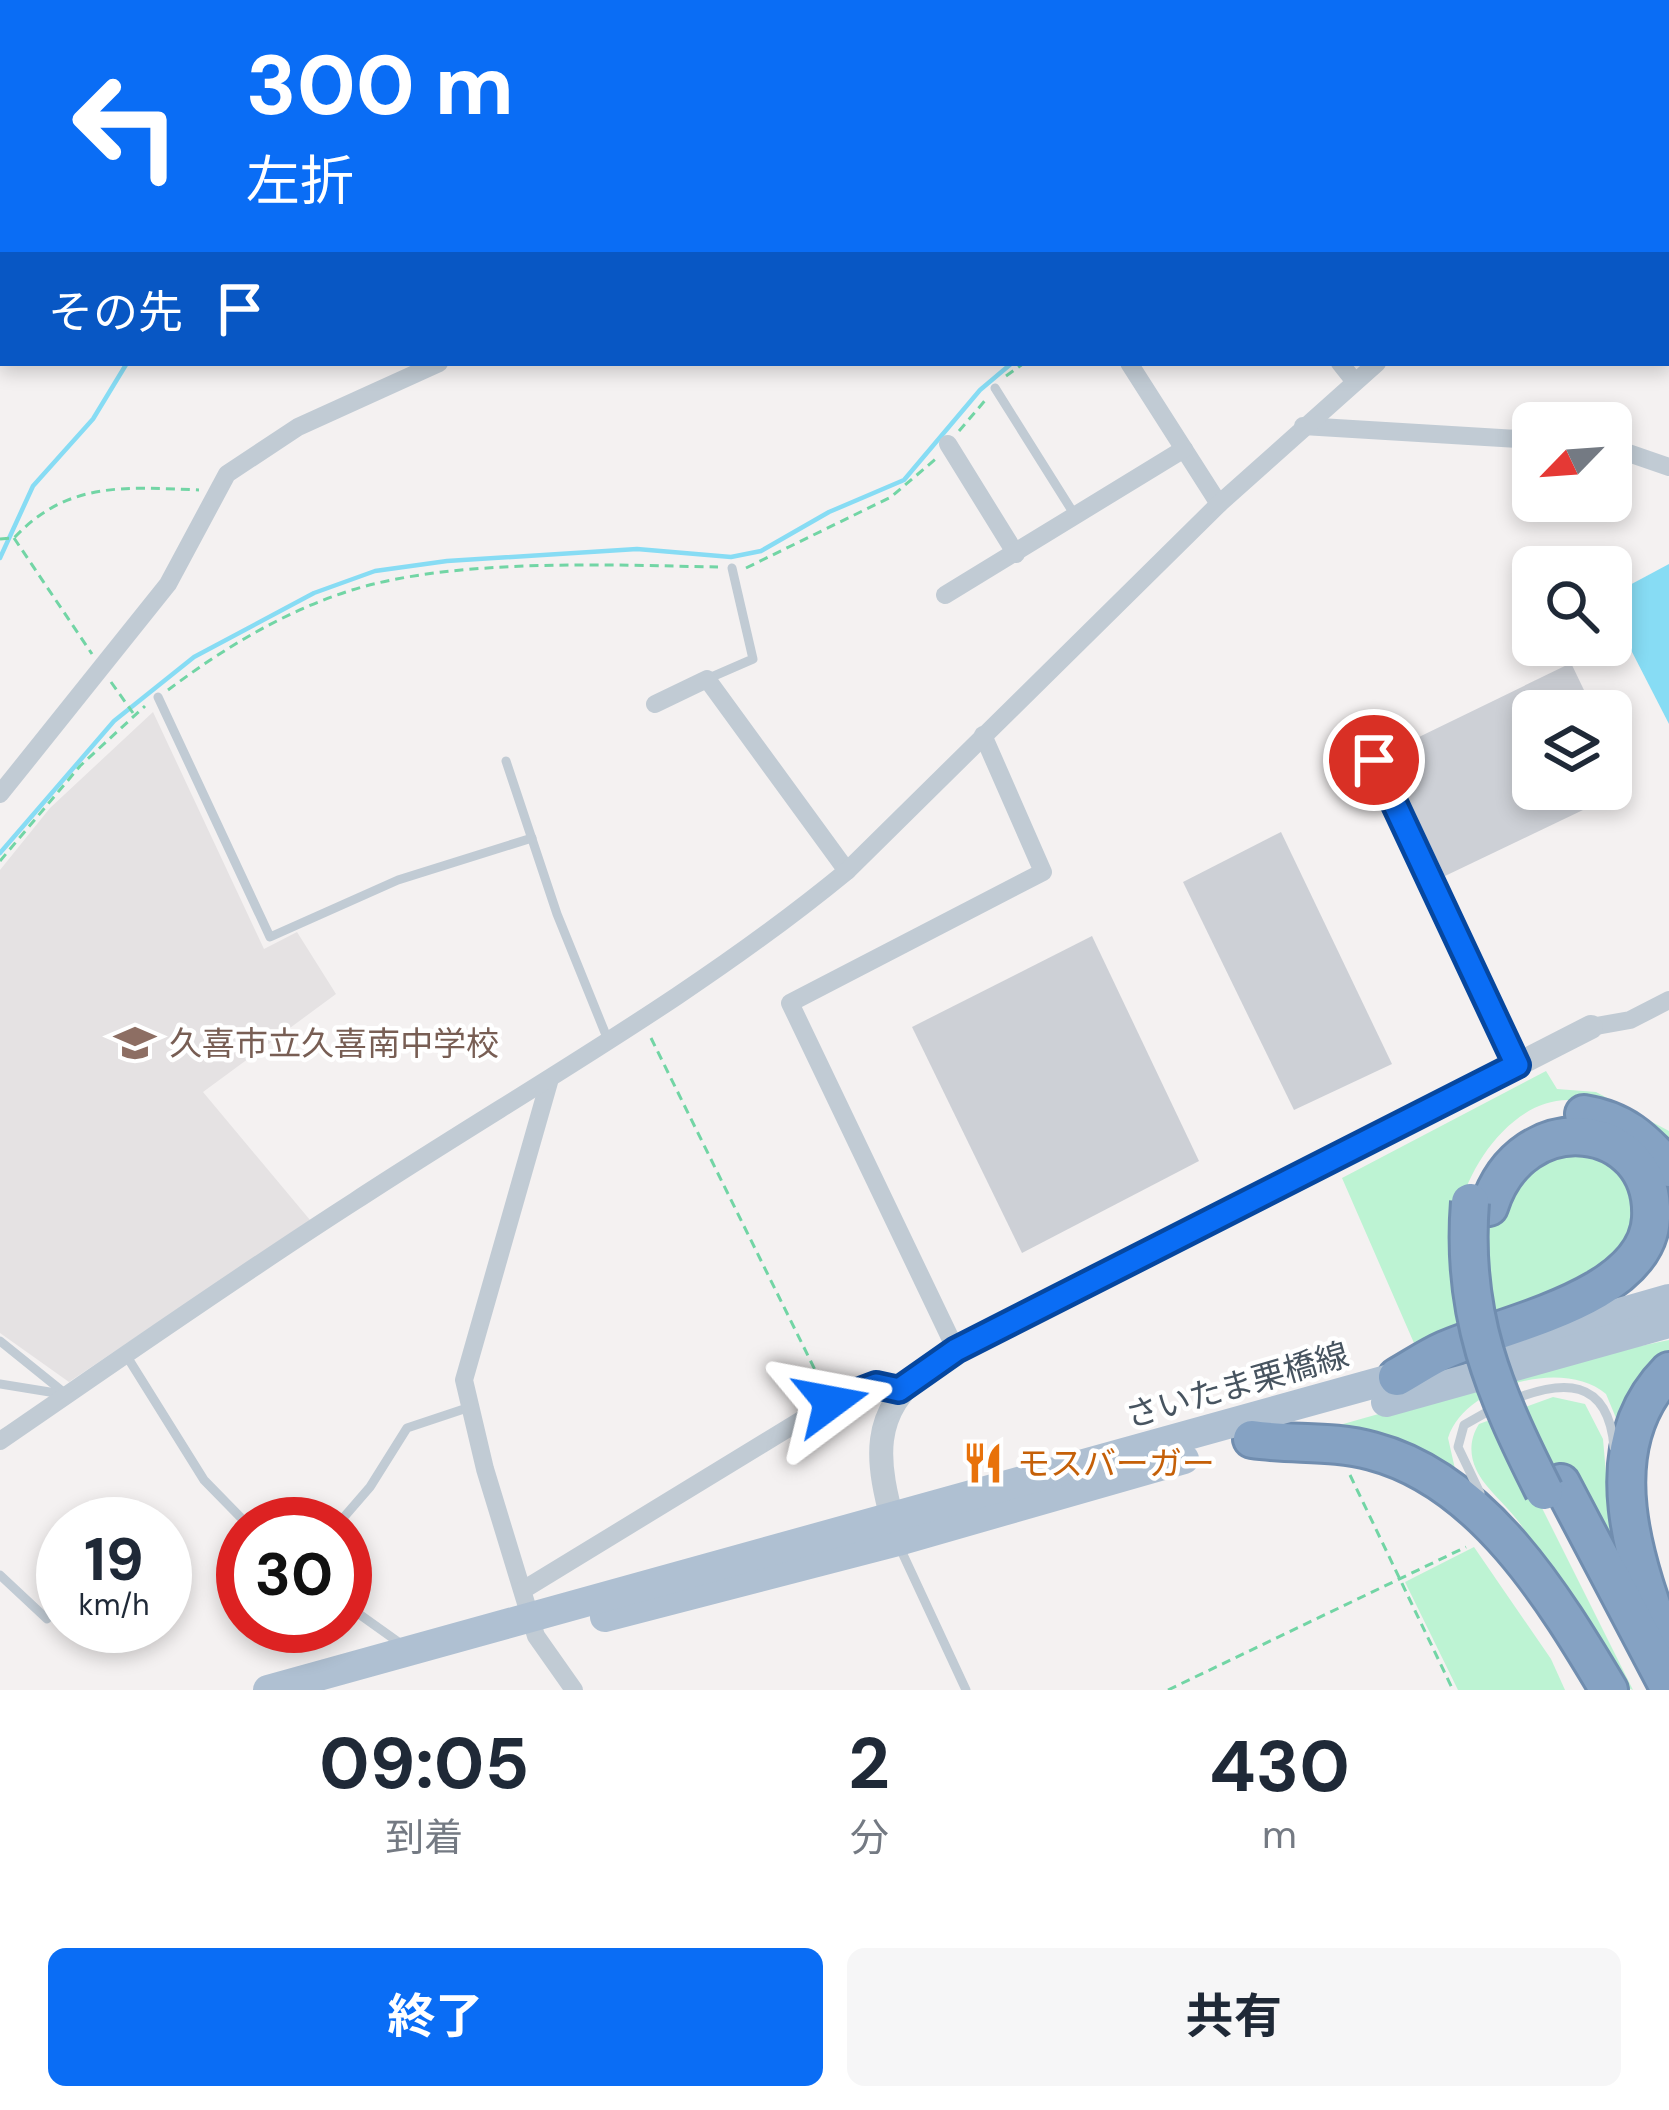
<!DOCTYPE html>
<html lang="ja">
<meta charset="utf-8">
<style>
body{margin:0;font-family:"DM Sans","Noto Sans JP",sans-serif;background:#f6f6f7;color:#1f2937;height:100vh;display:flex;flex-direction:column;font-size:45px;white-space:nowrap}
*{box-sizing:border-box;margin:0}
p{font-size:39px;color:#747a83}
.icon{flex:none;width:66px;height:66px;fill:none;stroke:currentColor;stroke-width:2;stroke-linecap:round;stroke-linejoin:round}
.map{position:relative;height:1690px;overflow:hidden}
.details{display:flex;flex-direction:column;background:#fff;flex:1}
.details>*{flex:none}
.banner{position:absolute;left:0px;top:0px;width:1671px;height:366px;box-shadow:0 6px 18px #0003;background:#0a6df5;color:#fff;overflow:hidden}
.needle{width:78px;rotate:245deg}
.buttons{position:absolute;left:1512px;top:402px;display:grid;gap:24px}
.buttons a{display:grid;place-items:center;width:120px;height:120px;border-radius:18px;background:#fff;box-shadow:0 6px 18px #0003;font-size:60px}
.speed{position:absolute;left:36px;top:1497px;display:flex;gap:24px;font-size:60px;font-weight:700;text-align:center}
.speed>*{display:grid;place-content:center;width:156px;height:156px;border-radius:50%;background:#fff;box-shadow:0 6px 18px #0003;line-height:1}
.speed small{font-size:30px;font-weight:400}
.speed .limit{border:18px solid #d22;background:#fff;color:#111}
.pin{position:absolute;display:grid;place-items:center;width:102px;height:102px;color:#fff;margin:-51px;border:6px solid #fff;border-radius:50%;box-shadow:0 3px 12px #0007}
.me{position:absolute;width:132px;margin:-66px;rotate:77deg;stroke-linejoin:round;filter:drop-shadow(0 0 9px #0008)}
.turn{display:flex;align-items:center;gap:42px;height:252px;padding:0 48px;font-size:54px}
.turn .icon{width:156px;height:156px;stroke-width:2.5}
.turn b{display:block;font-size:84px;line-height:102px}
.then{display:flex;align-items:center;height:114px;padding:0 48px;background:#0003;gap:24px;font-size:45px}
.eta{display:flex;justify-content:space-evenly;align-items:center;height:204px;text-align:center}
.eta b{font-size:72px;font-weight:700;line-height:84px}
.action{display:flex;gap:24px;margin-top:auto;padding:24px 48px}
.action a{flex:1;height:138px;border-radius:18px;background:#0a6df5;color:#fff;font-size:48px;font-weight:700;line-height:138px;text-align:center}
.action a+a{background:#f6f6f7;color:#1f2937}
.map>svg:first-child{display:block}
</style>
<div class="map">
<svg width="1669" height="1690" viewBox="0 0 1669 1690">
<rect width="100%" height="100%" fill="#f4f1f1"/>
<polygon fill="#e5e2e3" points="153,712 264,949 297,932 336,994 203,1092 310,1220 69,1382 0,1333 0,870 50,808"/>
<g fill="#bdf3d3">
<path d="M1546,1071L1557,1089L1596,1092L1669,1131V1152C1645,1137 1621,1118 1596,1106C1531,1078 1472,1154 1460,1208L1564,1145L1614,1159L1638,1195L1630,1244L1594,1279L1414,1343L1342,1178Z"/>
<path d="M1669,1340V1356L1621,1430L1606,1394C1564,1358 1465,1385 1448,1438L1458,1482L1322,1430L1559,1363Z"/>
<path d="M1553,1397L1585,1404L1603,1439L1610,1520L1635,1583L1565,1463L1529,1482L1633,1690C1599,1677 1544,1563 1523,1528C1510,1507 1486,1491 1476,1469C1469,1454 1470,1438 1479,1424Z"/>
<polygon points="1474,1547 1551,1659 1565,1690 1458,1690 1405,1582"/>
</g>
<polygon fill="#87dcf4" points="1669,564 1669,724 1612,613 1611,595"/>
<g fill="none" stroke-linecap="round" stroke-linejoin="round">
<g stroke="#87dcf4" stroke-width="4.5">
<polyline points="53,3 55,0"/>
<polyline points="463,3 466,0"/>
<polyline points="1480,3 1481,0"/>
<polyline points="0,74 3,70"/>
<polyline points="0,558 33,486 93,419 127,363"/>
<polyline points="0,853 114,721 194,657 314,593 375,571 447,561 637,549 731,557 761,551 829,512 904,480 980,390 1012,363"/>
</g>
</g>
<g fill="#cdd0d6">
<polygon points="1571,663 1594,711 1533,711 1533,789 1611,789 1611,746 1631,787 1445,876 1386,753"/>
<polygon points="1281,832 1392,1064 1294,1110 1183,882"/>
<polygon points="1092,936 1199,1161 1022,1253 912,1027"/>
</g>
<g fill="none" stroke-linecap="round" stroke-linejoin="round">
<g stroke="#708daf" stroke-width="42">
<g id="motorway">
<path d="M1584,1114C1623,1120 1643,1139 1669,1168"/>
<path d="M1669,1371C1592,1449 1636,1566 1669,1654"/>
<path d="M1397,1377C1413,1368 1429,1357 1445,1350C1503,1324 1647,1298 1651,1218C1656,1121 1522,1102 1489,1207"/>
<path d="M1252,1439C1292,1445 1333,1440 1372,1451C1483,1480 1554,1598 1609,1690"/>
<polyline points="1561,1483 1669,1688"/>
</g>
</g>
<g stroke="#72d5a5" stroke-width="3" stroke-dasharray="9 6" stroke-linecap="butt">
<polyline points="1464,3 1466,0"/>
<polyline points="1006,376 1024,363"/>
<polyline points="959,431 988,397"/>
<polyline points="14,538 92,654"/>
<path d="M0,539L14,538C67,481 125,487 199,490"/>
<polyline points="746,568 891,497 938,457"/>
<polyline points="111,682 133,713"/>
<path d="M168,690C224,648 285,611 352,590C455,558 610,565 718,567"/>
<polyline points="0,861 80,766 145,706"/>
<polyline points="651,1038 822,1384"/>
<polyline points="1350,1475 1453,1690"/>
<polyline points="1168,1690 1466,1547"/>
</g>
<g stroke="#c1cbd4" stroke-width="9">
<polyline points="8,0 16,3"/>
<polyline points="1186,0 1188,0"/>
<polyline points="1093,3 1094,0"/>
<polyline points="0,17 3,18"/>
<polyline points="995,388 1076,517"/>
<polyline points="707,679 753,659 732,568"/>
<polyline points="158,697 270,937 398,880 532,838"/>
<polyline points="1374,760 1517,1065"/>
<polyline points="506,761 557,914 608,1040"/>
<polyline points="0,1341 67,1395"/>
<polyline points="126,1355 204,1480 247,1524"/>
<polyline points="0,1384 62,1394"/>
<path d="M1510,1401C1562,1379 1608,1377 1614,1447"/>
<polyline points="1480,1493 1458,1447 1464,1425 1494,1408"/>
<polyline points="338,1524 370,1487 407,1428 470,1407"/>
<polyline points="900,1548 966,1690"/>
<polyline points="0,1575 47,1619"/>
<polyline points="345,1604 401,1644"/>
</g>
<g stroke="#c1cbd4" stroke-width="18">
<polyline points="428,0 431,3"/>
<polyline points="887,0 889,3"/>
<polyline points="858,3 861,0"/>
<polyline points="1668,65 1669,64"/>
<polyline points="1668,220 1669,220"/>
<polyline points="1129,363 1219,504"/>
<polyline points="1340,363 1355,382"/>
<polyline points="1303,426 1533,440"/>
<polyline points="948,444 1016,554"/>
<polyline points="1611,447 1669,467"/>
<polyline points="945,595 1184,449"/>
<polyline points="655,704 707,679 847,871"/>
<polyline points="0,794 168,584 227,474 298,427 439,363"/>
<polyline points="1591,1027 1630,1020 1669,1000"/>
<polyline points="549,1082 464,1380 485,1469 536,1636 574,1690"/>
<polyline points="956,1350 790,1003 1043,872 983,735"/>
<path d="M0,1441C118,1360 235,1278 355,1201C520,1093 694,997 847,871L1219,504L1377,363"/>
<polyline points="523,1590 831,1402 876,1385 899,1389"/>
</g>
<g stroke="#c1cbd4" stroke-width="24">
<polyline points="71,3 73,0"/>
<polyline points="0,104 3,99"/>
<path d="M895,1530C876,1460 868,1414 929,1366L1591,1027"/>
</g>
<g stroke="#afc0d2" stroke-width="30">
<polyline points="1494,1349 1669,1299"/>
<polyline points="1386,1402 1669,1323"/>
<polyline points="605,1617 898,1541 1184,1459"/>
<polyline points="268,1690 1419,1371"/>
</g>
<use href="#motorway" stroke="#85a2c3" stroke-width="36"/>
<g stroke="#708daf" stroke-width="42" stroke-linecap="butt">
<path id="motorway-bridge" d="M1470,1202C1461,1315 1494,1392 1544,1491"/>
</g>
<use href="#motorway-bridge" stroke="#85a2c3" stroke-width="36"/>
</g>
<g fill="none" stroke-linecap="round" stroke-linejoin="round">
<g stroke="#06479f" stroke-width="30">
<polyline id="route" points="831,1402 876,1385 899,1390 956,1350 1517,1065 1374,760"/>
</g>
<use href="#route" stroke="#0a6df5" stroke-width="21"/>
</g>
<defs>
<g id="school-bare" transform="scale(3.24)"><path d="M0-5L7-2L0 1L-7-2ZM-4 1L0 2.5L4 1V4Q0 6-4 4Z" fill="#8d6e63" stroke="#fff" stroke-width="2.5" paint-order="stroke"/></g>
<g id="restaurant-bare" transform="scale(3.24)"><path d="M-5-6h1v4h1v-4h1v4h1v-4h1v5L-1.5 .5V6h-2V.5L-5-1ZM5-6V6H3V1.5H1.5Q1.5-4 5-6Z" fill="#e8710a" stroke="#fff" stroke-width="2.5" paint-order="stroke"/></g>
</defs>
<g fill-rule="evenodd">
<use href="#school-bare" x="135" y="1043"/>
<use href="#restaurant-bare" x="983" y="1463"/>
</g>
<g text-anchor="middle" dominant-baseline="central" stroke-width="9" stroke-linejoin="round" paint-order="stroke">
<g font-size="33" fill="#785e54" stroke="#fff" text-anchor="start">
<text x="169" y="1043">久喜市立久喜南中学校</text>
</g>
<g font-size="33" fill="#475460" stroke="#fff">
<text transform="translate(1237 1385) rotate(-16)">さいたま栗橋線</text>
</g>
<g font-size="33" fill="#c56008" stroke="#fff" text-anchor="start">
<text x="1017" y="1463">モスバーガー</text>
</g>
</g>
</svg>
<div class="buttons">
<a><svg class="needle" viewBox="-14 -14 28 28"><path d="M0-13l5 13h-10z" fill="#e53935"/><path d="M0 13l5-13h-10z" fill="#747a83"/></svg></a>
<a><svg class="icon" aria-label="search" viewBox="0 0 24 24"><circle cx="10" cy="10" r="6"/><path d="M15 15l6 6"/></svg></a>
<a><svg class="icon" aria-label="layers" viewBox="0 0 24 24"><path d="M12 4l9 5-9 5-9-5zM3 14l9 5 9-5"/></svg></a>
</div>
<div class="speed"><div>19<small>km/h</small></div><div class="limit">30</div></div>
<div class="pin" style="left:1374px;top:760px;background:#d93025"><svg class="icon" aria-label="arrive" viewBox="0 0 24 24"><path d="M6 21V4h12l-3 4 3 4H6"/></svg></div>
<svg class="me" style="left:831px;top:1402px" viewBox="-20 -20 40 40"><path d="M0-17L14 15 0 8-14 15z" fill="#0a6df5" stroke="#fff" stroke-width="4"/></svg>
<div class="banner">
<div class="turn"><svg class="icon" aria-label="left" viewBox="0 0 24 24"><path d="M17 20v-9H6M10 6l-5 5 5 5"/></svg><div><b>300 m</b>左折</div></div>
<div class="then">その先<svg class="icon" aria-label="arrive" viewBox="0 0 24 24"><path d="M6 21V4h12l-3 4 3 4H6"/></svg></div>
</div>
</div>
<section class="details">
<div class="eta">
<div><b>09:05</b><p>到着</p></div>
<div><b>2</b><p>分</p></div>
<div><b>430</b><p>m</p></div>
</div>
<div class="action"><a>終了</a><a>共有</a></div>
</section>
